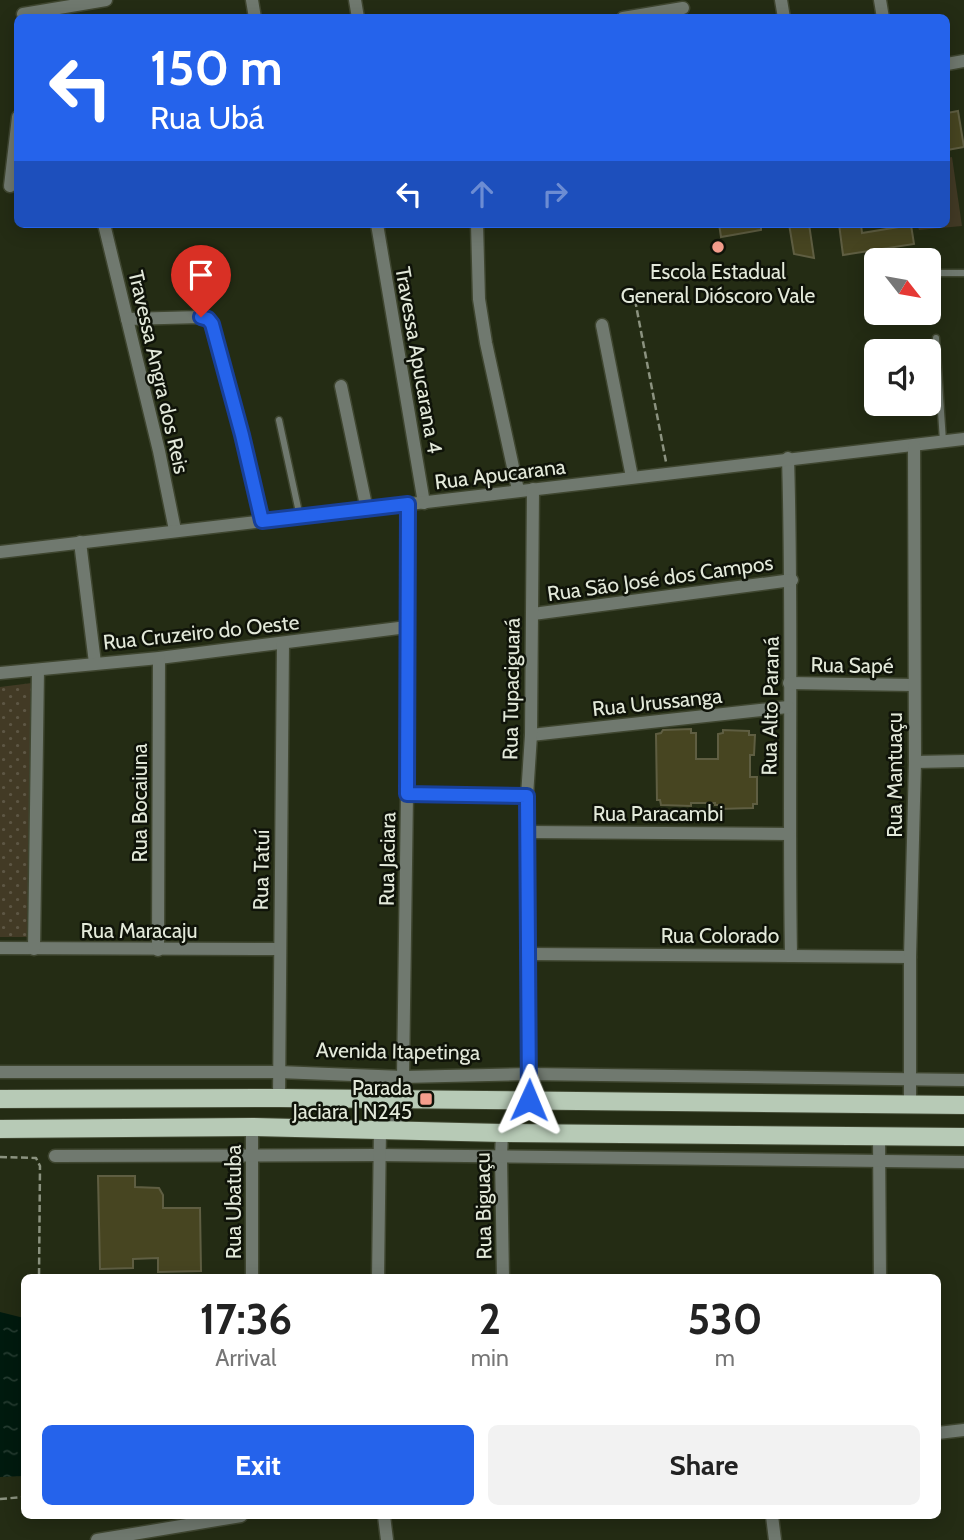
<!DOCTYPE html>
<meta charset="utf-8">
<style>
body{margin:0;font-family:Cabin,sans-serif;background:#f2f2f2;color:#222;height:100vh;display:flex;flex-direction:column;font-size:26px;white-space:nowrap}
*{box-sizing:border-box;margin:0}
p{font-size:23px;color:#767676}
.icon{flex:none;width:38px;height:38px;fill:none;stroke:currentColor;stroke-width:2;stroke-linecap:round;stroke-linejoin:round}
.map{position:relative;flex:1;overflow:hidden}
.details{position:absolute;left:21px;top:1274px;width:920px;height:245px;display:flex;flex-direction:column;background:#fff;border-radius:10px;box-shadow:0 4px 18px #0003}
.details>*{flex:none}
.guide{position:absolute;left:14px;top:14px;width:936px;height:214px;border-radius:10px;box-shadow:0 4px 18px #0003;background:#2563eb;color:#fff;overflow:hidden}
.needle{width:46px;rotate:121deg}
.fabs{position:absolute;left:864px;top:248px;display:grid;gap:14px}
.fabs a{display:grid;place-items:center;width:77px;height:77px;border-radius:10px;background:#fff;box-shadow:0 4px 18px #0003;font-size:35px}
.pin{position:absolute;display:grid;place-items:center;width:60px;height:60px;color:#fff;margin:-72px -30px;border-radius:50% 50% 50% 0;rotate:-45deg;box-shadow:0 0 7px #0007}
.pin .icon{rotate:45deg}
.me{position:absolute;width:77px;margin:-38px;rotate:1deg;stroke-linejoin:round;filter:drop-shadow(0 0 5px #0008)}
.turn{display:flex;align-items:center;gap:24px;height:147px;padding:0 21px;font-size:32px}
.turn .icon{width:91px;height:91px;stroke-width:2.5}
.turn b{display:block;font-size:49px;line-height:60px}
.lanes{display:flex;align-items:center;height:66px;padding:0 21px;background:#0003;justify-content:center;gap:35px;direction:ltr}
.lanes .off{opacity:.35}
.eta{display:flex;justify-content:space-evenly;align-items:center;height:119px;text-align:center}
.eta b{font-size:42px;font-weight:700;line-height:49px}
.cta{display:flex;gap:14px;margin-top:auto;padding:14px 21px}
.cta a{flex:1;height:80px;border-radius:10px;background:#2563eb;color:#fff;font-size:28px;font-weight:700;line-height:80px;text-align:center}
.cta a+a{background:#f2f2f2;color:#222}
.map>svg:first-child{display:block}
</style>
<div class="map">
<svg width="964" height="1540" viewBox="0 0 964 1540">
<defs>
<pattern id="green-dots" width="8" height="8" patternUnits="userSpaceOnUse" patternTransform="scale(1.75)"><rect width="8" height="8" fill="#423a25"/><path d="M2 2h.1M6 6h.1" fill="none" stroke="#5d5644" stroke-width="1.8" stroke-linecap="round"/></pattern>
<pattern id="water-ripples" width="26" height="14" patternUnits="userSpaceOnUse" patternTransform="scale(1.75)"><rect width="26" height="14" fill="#001a0e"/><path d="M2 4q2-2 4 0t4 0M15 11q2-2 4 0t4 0" fill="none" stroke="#253b30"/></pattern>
</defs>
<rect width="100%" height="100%" fill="#242c14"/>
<polygon fill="url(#green-dots)" points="32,683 33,937 0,937 0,687"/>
<polygon fill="#423a25" points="952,157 962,226 919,230 917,224 947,224 947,158"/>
<polygon fill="url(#water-ripples)" points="0,1312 24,1318 24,1476 0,1477"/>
<g fill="#474521" stroke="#5f5e42" stroke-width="2">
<polygon points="958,111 964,147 947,150 947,113"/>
<polygon points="719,224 761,224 761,230 721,237"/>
<polygon points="789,224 809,224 814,258 794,254"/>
<polygon points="839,224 861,224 862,233 911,225 914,244 843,255"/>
<polygon points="691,729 691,733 696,733 696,759 718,759 718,734 723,733 723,730 749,731 749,735 755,735 754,755 750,755 750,777 757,777 757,804 753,804 753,808 719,809 719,805 715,805 715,803 691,803 691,806 661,805 660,800 657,800 656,734 661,733 663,730"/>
<polygon points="98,1176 135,1176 135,1187 159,1188 163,1195 163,1208 200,1208 201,1271 158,1272 158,1258 133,1259 133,1268 100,1269"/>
</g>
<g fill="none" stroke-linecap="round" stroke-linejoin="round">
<g stroke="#3f4630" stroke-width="9">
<g id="service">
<polyline points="871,273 877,273"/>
<polyline points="929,273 964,273"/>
<polyline points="936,338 943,441"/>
<polyline points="279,420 300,517"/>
</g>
</g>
<g stroke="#3f4630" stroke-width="15">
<g id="minor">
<polyline points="252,0 255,18"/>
<polyline points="355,0 358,18"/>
<polyline points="781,0 784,18"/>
<polyline points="880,0 883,18"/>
<polyline points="23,14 106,0"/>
<polyline points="623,18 683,8"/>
<polyline points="947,64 964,61"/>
<polyline points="10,186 18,117"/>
<polyline points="104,224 159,451 175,530"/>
<polyline points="377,224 424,503"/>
<polyline points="477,224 479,299 486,343 518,490"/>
<polyline points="127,319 201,317 210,321 242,435 262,521"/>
<polyline points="602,325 632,477"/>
<polyline points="341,386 367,510"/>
<path d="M788,458C793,624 788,789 791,955"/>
<polyline points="80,542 95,663"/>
<polyline points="0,552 964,439"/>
<polyline points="533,614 792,580"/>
<polyline points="0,673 159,658 407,627"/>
<polyline points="789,683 913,685"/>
<polyline points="531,735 788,707"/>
<polyline points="915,762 964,761"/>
<polyline points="407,794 527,796"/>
<polyline points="528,832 789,834"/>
<polyline points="0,948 279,949"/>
<polyline points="34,949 38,670"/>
<polyline points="158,950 159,658"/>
<polyline points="530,954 910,957"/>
<polyline points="0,1072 279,1072 403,1077 529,1074 964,1080"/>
<polyline points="279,1098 283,643"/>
<polyline points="529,1100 527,796 531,735 533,489"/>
<polyline points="910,1105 910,957 915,762 914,446"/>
<polyline points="252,1127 252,1278"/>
<polyline points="395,1130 403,1077 407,794 408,504"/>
<polyline points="502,1133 501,1157 503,1278"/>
<polyline points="879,1136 880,1278"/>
<polyline points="55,1156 378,1155 964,1162"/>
<polyline points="378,1278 380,1129"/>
<polyline points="938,1433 964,1430"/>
<polyline points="384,1516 387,1540"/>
<polyline points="772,1516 775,1540"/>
<polyline points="97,1540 241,1516"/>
</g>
</g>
<g stroke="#3f4630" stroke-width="20">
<g id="primary">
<polyline points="0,1099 279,1098 964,1105"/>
<polyline points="0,1129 252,1127 502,1133 964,1137"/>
</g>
</g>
<g stroke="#8b927f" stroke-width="2.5" stroke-dasharray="7 3.5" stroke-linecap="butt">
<polyline points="635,300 666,462"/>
<polyline points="0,1157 36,1158 40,1166 39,1278"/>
<polyline points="0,1499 24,1497"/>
</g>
<use href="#service" stroke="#70796f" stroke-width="6"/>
<use href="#minor" stroke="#70796f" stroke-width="12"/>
<use href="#primary" stroke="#b7cab6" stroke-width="18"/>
</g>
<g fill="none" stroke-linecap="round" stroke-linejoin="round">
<g stroke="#184099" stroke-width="18">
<polyline id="route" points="201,317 208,319 212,324 242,435 262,521 408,504 407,794 527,796 529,1100"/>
</g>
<use href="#route" stroke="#2563eb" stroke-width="12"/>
</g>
<g fill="#f49d8c" stroke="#0f1309" stroke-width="2.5">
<circle cx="718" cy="247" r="7"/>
<rect x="419" y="1092" width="14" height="14" rx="3.5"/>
</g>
<g text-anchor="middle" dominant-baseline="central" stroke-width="5" stroke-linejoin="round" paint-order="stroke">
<g font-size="21" fill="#e3e9da" stroke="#0f1309">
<text x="718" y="271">Escola Estadual<tspan x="718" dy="24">General Dióscoro Vale</tspan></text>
<text x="412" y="1087" text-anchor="end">Parada<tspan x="412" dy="24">Jaciara | N245</tspan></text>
</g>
<g font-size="21" fill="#e3e9da" stroke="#0f1309">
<text transform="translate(419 360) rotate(80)">Travessa Apucarana 4</text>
<text transform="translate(159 372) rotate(77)">Travessa Angra dos Reis</text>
<text transform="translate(500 474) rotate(-7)">Rua Apucarana</text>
<text transform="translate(660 578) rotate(-8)">Rua São José dos Campos</text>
<text transform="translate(201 632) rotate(-6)">Rua Cruzeiro do Oeste</text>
<text transform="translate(852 665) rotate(1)">Rua Sapé</text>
<text transform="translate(511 689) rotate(-89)">Rua Tupaciguará</text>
<text transform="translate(657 702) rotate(-6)">Rua Urussanga</text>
<text transform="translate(770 706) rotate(-89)">Rua Alto Paraná</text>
<text transform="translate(894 775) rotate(-90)">Rua Mantuaçu</text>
<text transform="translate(139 803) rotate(-90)">Rua Bocaiuna</text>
<text x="658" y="813">Rua Paracambi</text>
<text transform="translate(387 859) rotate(-89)">Rua Jaciara</text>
<text transform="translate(261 870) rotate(-89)">Rua Tatuí</text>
<text x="139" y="930">Rua Maracaju</text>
<text x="720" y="935">Rua Colorado</text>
<text transform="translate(398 1051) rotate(1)">Avenida Itapetinga</text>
<text transform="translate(233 1202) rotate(-90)">Rua Ubatuba</text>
<text transform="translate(483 1206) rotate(-91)">Rua Biguaçu</text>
</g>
</g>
</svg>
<div class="fabs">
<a><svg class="needle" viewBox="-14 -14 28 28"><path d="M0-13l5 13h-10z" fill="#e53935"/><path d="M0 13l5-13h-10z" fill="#767676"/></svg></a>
<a><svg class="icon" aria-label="sound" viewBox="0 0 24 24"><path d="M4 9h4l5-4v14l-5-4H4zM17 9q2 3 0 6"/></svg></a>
</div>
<div class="pin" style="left:201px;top:317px;background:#d93025"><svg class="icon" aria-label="arrive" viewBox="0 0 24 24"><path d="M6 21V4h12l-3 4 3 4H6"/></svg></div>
<svg class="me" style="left:529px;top:1100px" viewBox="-20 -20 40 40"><path d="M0-17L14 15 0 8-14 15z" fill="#2563eb" stroke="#fff" stroke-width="4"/></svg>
<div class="guide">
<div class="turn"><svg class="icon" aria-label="left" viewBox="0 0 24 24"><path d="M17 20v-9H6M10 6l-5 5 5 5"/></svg><div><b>150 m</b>Rua Ubá</div></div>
<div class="lanes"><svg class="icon" aria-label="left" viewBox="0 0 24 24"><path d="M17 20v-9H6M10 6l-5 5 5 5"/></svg><svg class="icon off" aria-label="ahead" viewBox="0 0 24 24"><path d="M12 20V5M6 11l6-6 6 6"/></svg><svg class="icon off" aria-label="right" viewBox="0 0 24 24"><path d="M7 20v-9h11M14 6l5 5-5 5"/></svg></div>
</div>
<section class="details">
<div class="eta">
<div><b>17:36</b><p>Arrival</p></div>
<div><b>2</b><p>min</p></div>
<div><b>530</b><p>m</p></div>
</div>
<div class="cta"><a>Exit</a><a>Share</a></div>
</section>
</div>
